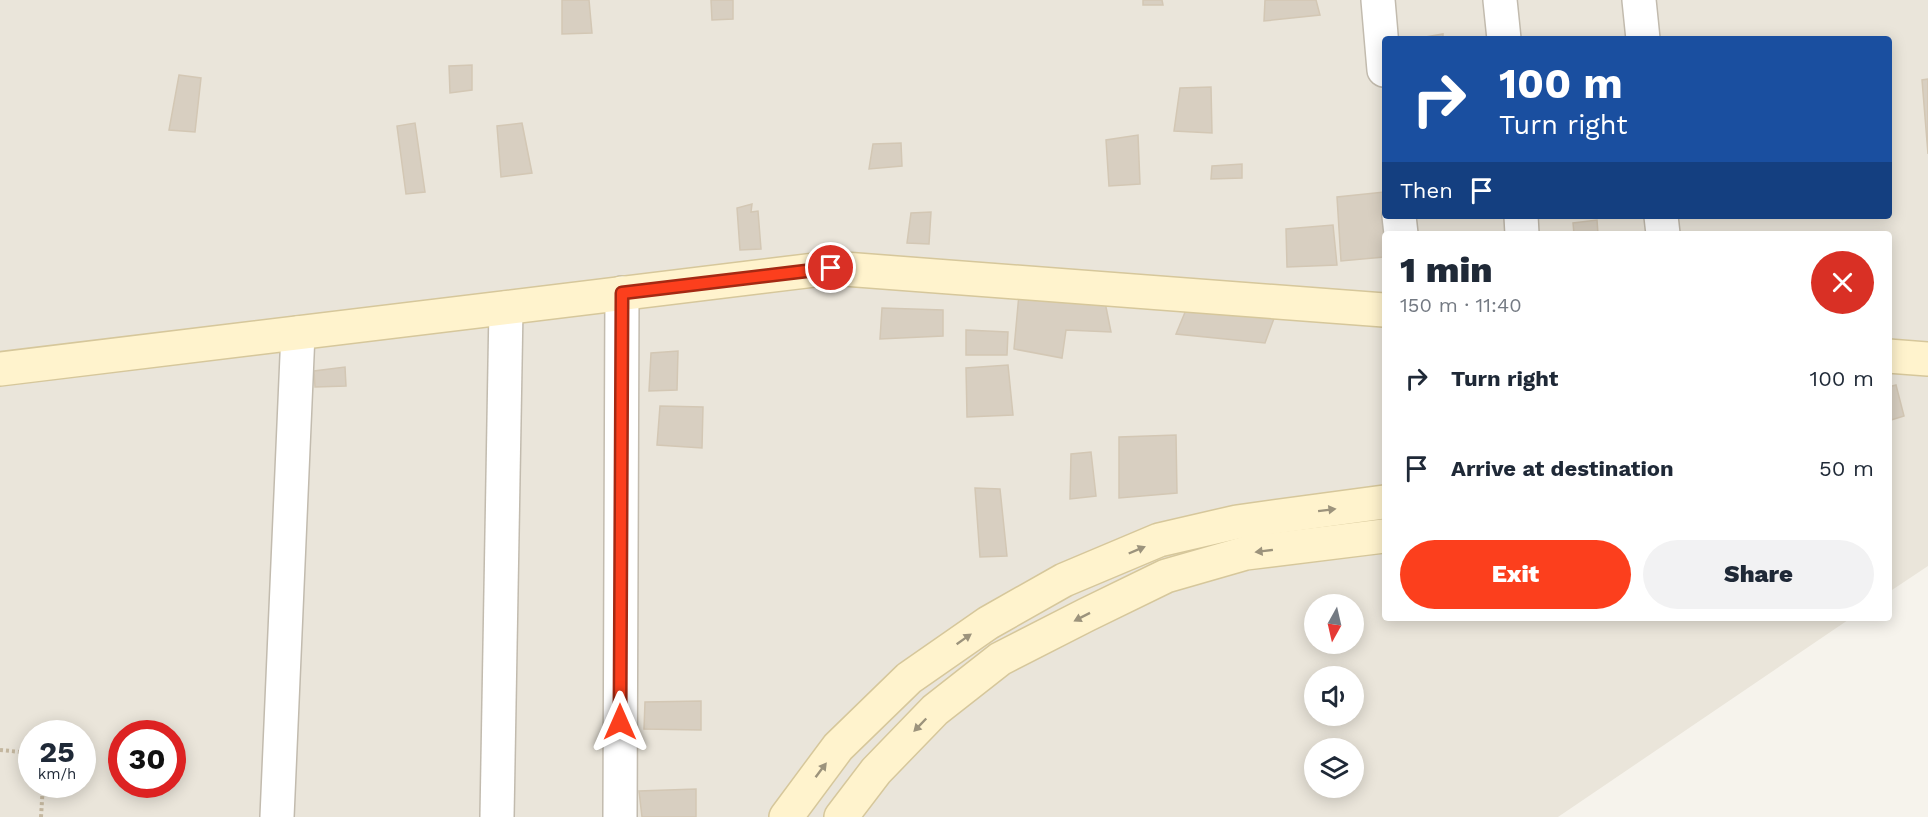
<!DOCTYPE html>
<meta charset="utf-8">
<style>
body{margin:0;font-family:"Work Sans",sans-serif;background:#f2f2f3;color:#1f2937;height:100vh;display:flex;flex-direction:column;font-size:22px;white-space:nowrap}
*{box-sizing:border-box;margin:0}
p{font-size:20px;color:#747a83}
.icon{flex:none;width:33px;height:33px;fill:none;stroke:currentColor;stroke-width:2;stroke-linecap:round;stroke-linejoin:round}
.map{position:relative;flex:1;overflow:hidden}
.panel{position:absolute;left:1382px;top:231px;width:510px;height:390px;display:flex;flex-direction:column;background:#fff;border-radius:6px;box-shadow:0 3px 15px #0003}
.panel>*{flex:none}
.top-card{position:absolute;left:1382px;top:36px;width:510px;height:183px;border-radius:6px;box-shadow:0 3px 15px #0003;background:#1a4fa0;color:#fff;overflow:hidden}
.needle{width:39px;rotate:188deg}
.fabs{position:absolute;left:1304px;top:594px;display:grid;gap:12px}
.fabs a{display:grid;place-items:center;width:60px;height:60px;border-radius:50%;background:#fff;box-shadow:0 3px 15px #0003;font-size:30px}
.speed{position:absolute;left:18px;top:720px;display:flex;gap:12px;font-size:30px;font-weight:700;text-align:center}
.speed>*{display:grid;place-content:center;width:78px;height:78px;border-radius:50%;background:#fff;box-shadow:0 3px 15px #0003;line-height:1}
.speed small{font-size:15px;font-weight:400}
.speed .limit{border:9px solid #d22;background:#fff;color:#111}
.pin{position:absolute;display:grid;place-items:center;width:51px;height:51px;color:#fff;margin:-26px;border:3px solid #fff;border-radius:50%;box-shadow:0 2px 6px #0007}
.me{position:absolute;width:66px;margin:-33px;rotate:0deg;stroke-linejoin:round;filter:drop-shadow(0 0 4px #0008)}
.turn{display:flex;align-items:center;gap:21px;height:126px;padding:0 18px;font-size:27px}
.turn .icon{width:78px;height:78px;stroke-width:2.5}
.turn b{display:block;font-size:42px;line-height:51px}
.then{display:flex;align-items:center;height:57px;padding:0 18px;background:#0003;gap:12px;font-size:22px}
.round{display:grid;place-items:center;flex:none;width:63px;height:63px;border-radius:32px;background:#f2f2f3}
.head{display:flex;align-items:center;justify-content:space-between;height:102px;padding:0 18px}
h1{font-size:36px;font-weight:800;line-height:45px}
.action{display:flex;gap:12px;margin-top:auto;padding:12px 18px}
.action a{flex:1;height:69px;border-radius:36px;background:#fc3f1d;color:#fff;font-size:24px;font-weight:800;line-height:69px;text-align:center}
.action a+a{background:#f2f2f3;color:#1f2937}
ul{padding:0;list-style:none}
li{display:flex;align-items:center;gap:18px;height:90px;padding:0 18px}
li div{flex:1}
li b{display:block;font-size:22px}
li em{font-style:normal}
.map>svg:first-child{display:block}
</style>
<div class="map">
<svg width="1928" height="817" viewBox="0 0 1928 817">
<rect width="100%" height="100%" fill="#f6f3ec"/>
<path fill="#eae5da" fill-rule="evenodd" d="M0,0H1928V566L1889,592L1888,234H1384V618H1851L1558,817H0ZM1384,39H1888V216H1384ZM1314,604H1353V644H1314ZM1314,676H1353V716H1314ZM32,734H82V784H32ZM122,734H172V784H122ZM1314,748H1353V788H1314Z"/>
<g fill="#d8cfc1" stroke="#d3c7b4" stroke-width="1.5">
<polygon points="562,0 589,0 592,33 562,34"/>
<polygon points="711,0 733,0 733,19 712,20"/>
<polygon points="1143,0 1162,0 1163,5 1143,5"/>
<polygon points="1265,0 1316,0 1320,15 1264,21"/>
<polygon points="1443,34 1443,39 1414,39"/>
<polygon points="472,65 472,90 450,93 449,66"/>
<polygon points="179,75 201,78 195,132 169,130"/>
<polygon points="1928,79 1928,154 1922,80"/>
<polygon points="1211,87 1212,133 1174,131 1180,88"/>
<polygon points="415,123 425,192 406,194 397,126"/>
<polygon points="522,123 532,173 501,177 497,126"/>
<polygon points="1138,135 1140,184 1109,186 1106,140"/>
<polygon points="901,143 902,166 869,169 873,144"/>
<polygon points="1242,164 1242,178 1211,179 1212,166"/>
<polygon points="1384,192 1384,257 1341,261 1337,197"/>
<polygon points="752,204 751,212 758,211 761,249 740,250 737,208"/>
<polygon points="931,212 929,244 907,243 911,213"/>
<polygon points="1597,220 1598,234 1574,234 1573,223"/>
<polygon points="1333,225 1337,265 1287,267 1286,229"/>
<polygon points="1019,294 1104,297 1111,332 1066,330 1062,358 1014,349"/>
<polygon points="1188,305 1276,313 1265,343 1176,334"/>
<polygon points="882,308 943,310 943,336 880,339"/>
<polygon points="966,330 1008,332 1007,355 966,355"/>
<polygon points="678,351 677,390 649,391 651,353"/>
<polygon points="1008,365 1013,415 967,417 966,368"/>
<polygon points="345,367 346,386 315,387 314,371"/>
<polygon points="1896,385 1904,416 1888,421 1888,387"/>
<polygon points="660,406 703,407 702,448 657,445"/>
<polygon points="1176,435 1177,493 1119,498 1119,437"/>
<polygon points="1091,452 1096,496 1070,499 1071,454"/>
<polygon points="975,488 1000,489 1007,556 980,557"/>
<polygon points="701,701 701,730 644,729 645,702"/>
<polygon points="696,789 696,817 642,817 639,791"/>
</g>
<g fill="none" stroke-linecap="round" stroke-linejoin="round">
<g stroke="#c2bbae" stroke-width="36">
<g id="street">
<polyline points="1378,0 1384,70"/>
<polyline points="1500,0 1504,39"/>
<polyline points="1639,0 1643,39"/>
<polyline points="1399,216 1401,234"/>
<polyline points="1521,216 1522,234"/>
<polyline points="1661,216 1663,234"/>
<polyline points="277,817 298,333"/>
<polyline points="497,817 506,308"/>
<polyline points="620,817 622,293"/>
</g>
</g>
<g stroke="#d6c79b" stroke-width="36">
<g id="secondary">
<polyline points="1888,356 1928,359"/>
<polyline points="0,369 831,268 1384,310"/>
<polyline points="786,817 838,747 909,678 988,623 1064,580 1159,540 1237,522 1384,502"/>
<polyline points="841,817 876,771 935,710 1000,659 1086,615 1166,576 1246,553 1384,536"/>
</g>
</g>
<g stroke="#c4b79f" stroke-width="4" stroke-dasharray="3 3" stroke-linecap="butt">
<polyline points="0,750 32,753"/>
<polyline points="41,817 43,784"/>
</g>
<use href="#street" stroke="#fff" stroke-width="33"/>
<use href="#secondary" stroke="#fff3cd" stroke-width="33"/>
</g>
<defs><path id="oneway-solid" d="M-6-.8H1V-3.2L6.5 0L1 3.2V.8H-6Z" transform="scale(1.5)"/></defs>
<g fill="#9c937c">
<use href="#oneway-solid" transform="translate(1327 510) rotate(-7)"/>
<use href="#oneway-solid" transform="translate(1137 550) rotate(-23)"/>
<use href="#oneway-solid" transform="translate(1264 551) rotate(173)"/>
<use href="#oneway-solid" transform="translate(1082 617) rotate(153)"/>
<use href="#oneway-solid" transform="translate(964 639) rotate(-35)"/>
<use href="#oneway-solid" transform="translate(920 725) rotate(134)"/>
<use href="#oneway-solid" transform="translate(821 770) rotate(-53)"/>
</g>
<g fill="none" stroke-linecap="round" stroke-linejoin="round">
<g stroke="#a42913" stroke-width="15">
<polyline id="route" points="620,722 622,293 831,268"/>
</g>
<use href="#route" stroke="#fc3f1d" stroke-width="10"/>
</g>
</svg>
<div class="fabs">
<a><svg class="needle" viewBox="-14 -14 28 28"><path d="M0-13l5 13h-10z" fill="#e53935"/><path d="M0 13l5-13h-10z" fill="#747a83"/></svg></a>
<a><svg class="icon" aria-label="sound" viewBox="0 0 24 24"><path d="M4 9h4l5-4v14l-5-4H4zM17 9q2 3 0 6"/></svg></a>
<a><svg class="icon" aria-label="layers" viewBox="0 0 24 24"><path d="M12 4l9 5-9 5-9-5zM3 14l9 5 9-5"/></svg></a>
</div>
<div class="speed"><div>25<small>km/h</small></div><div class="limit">30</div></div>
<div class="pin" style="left:831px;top:268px;background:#d93025"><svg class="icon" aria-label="arrive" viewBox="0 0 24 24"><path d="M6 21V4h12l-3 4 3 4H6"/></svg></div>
<svg class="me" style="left:620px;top:722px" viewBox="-20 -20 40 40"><path d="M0-17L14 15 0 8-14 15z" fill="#fc3f1d" stroke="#fff" stroke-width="4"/></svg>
<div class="top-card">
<div class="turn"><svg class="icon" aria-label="right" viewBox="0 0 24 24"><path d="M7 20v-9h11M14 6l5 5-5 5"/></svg><div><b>100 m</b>Turn right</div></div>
<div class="then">Then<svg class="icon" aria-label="arrive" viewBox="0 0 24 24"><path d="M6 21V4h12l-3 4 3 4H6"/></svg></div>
</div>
<section class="panel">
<div class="head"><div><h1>1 min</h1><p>150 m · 11:40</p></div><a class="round" style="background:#d93025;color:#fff"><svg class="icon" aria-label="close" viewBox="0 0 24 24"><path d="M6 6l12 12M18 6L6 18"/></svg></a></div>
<ul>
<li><svg class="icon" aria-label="right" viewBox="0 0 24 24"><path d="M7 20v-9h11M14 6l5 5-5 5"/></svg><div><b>Turn right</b></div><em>100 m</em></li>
<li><svg class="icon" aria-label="arrive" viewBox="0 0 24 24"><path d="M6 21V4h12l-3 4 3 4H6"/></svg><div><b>Arrive at destination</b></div><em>50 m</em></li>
</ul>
<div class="action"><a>Exit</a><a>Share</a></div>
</section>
</div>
